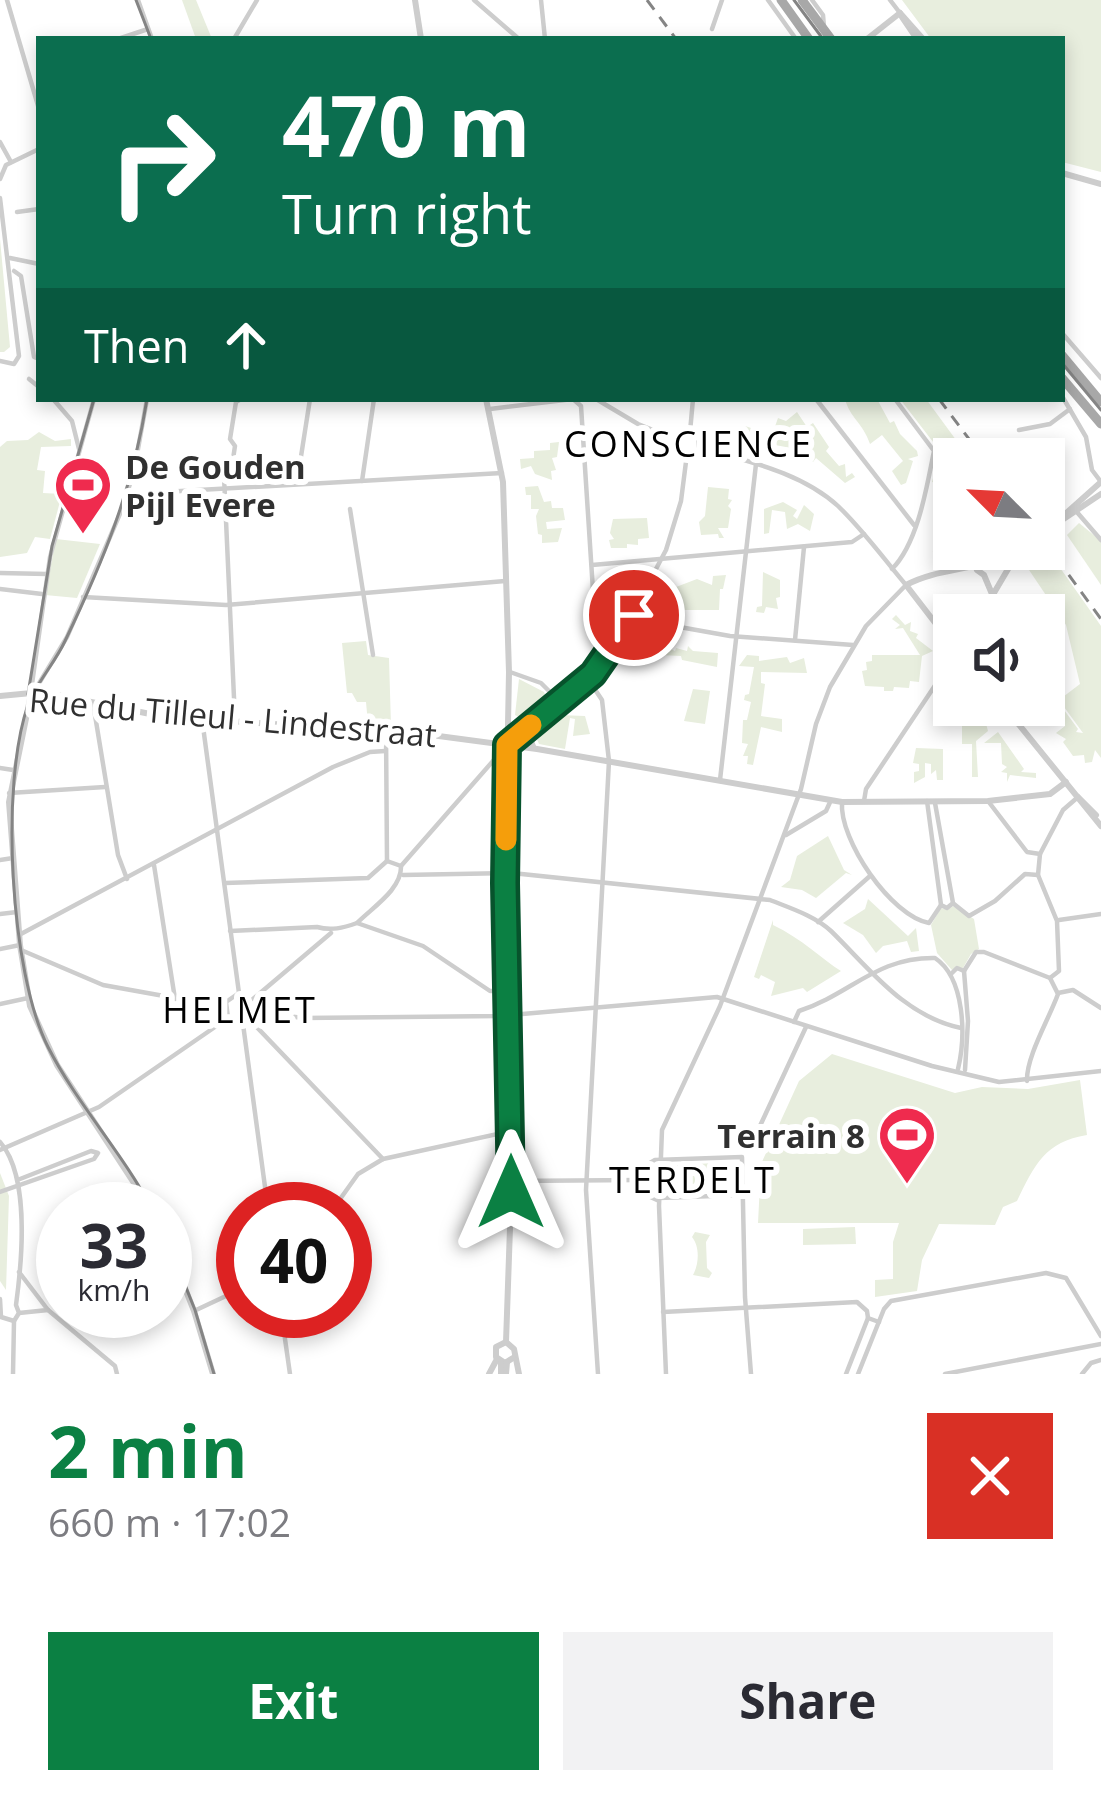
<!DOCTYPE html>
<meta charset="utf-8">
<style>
body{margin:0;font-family:"Open Sans",sans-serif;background:#f2f2f3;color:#2b2b33;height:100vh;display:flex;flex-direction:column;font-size:45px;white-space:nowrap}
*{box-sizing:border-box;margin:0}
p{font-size:39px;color:#7c7c81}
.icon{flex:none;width:66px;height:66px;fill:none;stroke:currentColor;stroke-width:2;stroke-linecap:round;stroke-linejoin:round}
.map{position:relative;height:1374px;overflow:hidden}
.side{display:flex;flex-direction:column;background:#fff;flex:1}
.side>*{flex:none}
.top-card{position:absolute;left:36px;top:36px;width:1029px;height:366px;border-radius:0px;box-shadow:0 6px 18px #0003;background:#0b6e4f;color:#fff;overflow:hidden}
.needle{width:78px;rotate:294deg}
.controls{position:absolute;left:933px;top:438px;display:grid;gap:24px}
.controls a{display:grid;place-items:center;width:132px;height:132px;border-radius:0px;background:#fff;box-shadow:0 6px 18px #0003;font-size:60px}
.speed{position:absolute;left:36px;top:1182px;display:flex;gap:24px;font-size:60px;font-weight:700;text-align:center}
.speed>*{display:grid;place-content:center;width:156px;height:156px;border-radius:50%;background:#fff;box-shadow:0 6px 18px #0003;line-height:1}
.speed small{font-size:30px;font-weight:400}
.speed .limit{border:18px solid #d22;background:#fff;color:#111}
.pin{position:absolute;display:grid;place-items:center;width:102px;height:102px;color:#fff;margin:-51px;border:6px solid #fff;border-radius:50%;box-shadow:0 3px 12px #0007}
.me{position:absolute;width:132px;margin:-66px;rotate:0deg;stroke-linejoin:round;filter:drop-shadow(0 0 9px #0008)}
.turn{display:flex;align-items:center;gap:42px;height:252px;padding:0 48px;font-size:54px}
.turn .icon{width:156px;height:156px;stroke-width:2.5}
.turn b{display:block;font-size:84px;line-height:102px}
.then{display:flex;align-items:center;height:114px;padding:0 48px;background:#0003;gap:24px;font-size:45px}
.round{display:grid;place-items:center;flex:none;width:126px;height:126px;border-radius:0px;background:#f2f2f3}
.headline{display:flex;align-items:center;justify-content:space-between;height:204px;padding:0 48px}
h1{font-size:72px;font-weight:700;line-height:90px;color:#0b8043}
.primary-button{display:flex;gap:24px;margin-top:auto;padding:24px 48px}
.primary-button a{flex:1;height:138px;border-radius:0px;background:#0b8043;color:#fff;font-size:48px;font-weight:700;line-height:138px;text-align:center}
.primary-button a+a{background:#f2f2f3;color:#2b2b33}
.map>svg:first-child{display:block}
</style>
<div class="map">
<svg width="1101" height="1374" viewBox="0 0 1101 1374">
<rect width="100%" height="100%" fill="#fff"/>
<g fill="#e8eede">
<polygon points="182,0 196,0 212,39 196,39"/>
<polygon points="902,0 1101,0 1101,172 1062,162 1062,39 931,39"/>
<polygon points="0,239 10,347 4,352 0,352"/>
<path d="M845,399H877L890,423L894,421L900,434L917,451L918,456L908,459L913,461L906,483L901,485L892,471L903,461L882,435L870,444C863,423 850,418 845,399Z"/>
<polygon points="900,399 926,399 970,459 954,459 954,545 947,539 947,549 932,552 938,549 936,529 951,527 950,522 942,523 940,505 947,504 949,486 932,482 940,451"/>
<polygon points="797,412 807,427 813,423 829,447 826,451 839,466 845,464 846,477 852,473 855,477 845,483 816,458 813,462 796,449 770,444 768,447 742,437 745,426 772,435 778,418 786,421"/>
<polygon points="39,432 55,441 71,439 71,446 41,447 37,470 45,471 43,493 62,494 50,539 35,537 27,553 0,557 0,447 7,441 28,440"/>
<polygon points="559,442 557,457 552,458 556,470 551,471 552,480 535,474 531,466 521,469 520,459 534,458 534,451 550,450 550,443"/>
<polygon points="538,486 544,502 551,501 552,508 563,508 565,520 546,522 547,529 562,528 558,542 542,543 542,535 538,534 536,516 539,509 531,509 531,495 526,495 525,487"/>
<polygon points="708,487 729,489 728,499 732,500 728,506 731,509 728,528 718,528 724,538 719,538 718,534 701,535 699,522 705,516"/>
<polygon points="783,502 797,510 793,516 797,519 804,505 814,514 810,531 798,524 787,529 785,512 772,510 769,533 764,534 764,509"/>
<polygon points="647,518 649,538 638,539 638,545 627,544 627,548 611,548 609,540 614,539 610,533 613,519"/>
<polygon points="1079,523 1101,541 1101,585 1067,535"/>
<polygon points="56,539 100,544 77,598 45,595"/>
<polygon points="1044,545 1101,626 1101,758 1095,750 1092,762 1085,763 1084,755 1073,756 1063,742 1066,739 1056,733 1065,726 1064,713 1049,724 1047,708 1036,713 1031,705 1043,708 1056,697 1044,681 1044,668 1062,694 1056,699 1078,729 1076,732 1083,733 1059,700 1080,684 1066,625 1023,561"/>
<polygon points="763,572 780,580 780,597 776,598 778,609 766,607 764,613 756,612 757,607 762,606"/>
<polygon points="726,575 723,589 720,589 719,610 677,610 677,600 672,597 676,587 697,579 712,585 713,576"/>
<polygon points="896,615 905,625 911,622 910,631 918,634 916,638 933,651 922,656 919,682 910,681 909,688 894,687 893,691 884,691 884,687 865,686 862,671 867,670 866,662 872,661 872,655 920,655 903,628 895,629 900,625 892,619"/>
<polygon points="366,641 368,655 389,658 391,726 368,724 366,702 357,702 352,693 347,693 342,643"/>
<polygon points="654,641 675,651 676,648 687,651 688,646 693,651 718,653 717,667 682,660 681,656 659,655 654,658 655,652 650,651 646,665 639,659 646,647 653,648"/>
<polygon points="747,655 759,656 759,661 787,657 790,663 804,658 807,673 761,672 761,683 765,684 761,716 782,719 782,732 761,727 753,765 747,764 748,756 743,756 748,744 742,743 743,720 747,720 751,702 744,700 745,695 749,694 754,667 739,666"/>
<polygon points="519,679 544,692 548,701 524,720 515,715"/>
<polygon points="693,689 710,691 705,724 684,721"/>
<polygon points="966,705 974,705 977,719 988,717 985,720 988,731 976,741 978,777 972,777 972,744 962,744 962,725 974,715"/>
<polygon points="559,715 585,716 590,734 573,736 575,719 570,718 565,749 539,744 535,735"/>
<polygon points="998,732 1024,769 1021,772 1036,773 1036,778 1010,775 1007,782 1007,773 1001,772 1007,767 1002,764 1001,743 984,743"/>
<polygon points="916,748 943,749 943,780 937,780 936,770 931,774 931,764 925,763 925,777 914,783 914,772 919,771 919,764 913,763"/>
<polygon points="828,836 844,870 852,875 846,873 816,898 802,890 781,887 790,880 797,856"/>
<polygon points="868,899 908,936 916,928 919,951 911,952 907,941 883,946 876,953 863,935 843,923 865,909"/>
<polygon points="953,906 974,919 979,949 971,954 963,968 952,970 937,953 931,925 941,908 948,910"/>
<path d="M773,920V925C801,938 823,960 841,971L807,992L803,988L771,996L775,982L761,975L759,979L754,977Z"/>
<path d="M832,1054L955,1093L982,1087L1028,1089L1080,1080L1087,1135C1045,1142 1035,1164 1017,1201L1003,1207L995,1225L939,1224L922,1260L917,1291L875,1297V1280L893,1279V1242L899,1223H758L761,1164L799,1081Z"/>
<polygon points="728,1162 736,1168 736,1185 732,1190 672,1193 665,1188 669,1166"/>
<polygon points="0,1173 9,1196 6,1290 0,1281"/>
<polygon points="855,1227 856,1244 803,1245 803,1229"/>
<path d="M695,1232L710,1235L706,1242L707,1268L712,1273L709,1278L693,1275C699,1264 700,1247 692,1237Z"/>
</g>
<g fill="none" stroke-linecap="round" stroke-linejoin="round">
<g stroke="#cdcdcd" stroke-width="4.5">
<polyline points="7,0 39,109"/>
<polyline points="138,0 152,39"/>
<polyline points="474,0 519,39"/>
<polyline points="541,0 545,39"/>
<polyline points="768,0 796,39"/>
<polyline points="812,0 823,15 824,27"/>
<polyline points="890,0 900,13"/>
<polyline points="712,29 722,0"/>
<polyline points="118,39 148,29"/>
<polyline points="234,39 257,0"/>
<polyline points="0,142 11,162"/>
<polyline points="0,179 6,165 39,149"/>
<polyline points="0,198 19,356 14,364 0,361"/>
<polyline points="17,212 39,209"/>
<polyline points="10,258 39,264"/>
<polyline points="14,271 21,276 34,357 39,359"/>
<polyline points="1062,333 1101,378"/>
<polyline points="29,379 39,387"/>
<polyline points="1062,396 1086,437 1092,470 1101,482"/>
<polyline points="53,399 72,421 79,449"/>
<polyline points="573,399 581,406 596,637 609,647"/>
<polyline points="596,399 638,424 678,440 684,454"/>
<polyline points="816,399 914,525"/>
<polyline points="490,409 573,399"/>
<polyline points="1019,430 1050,424 1070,409"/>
<polyline points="690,432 693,399"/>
<polyline points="362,481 374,399"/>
<polyline points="297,482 310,399"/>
<polyline points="128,494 502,473"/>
<polyline points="350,509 373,655"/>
<polyline points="1076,511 1101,540"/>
<polyline points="592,565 852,542 864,534"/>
<path d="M892,569C918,543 927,486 934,451L895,399"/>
<polyline points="0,573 47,574"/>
<polyline points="0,589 42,594"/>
<polyline points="83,597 226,605 505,581"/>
<polyline points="634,615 646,621 730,636 853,645"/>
<polyline points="795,640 804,547"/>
<polyline points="510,672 541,683 560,702"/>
<polyline points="588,679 602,700 609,761 586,1190 598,1374"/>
<polyline points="35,690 67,637 122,509 134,471 147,399"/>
<polyline points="31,691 50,557 94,399"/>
<polyline points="93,703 118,855 127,879"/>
<polyline points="202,719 239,993"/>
<polyline points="235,720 224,476 226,464 233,459 235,446 230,439 236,402 241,399"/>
<polyline points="533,724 530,736 534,747"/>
<polyline points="386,731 387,861"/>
<polyline points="0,768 13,770"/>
<polyline points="720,780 756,464"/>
<polyline points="9,793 105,787"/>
<polyline points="864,801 866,789 954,657"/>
<polyline points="927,801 941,905 947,908 953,903 935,803"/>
<path d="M988,801L1027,852L1040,854L1038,875L1057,921L1059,971L1050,978L1058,994C1049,1019 1026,1057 1027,1081"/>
<path d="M842,802C839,840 891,916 929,923L941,905"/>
<polyline points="786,835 826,811 831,800"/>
<polyline points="1040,854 1063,810 1078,797"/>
<polyline points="0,860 13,858"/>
<polyline points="154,865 175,999"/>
<path d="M403,875L512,873L770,900C790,908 815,916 831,931C870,969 904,1016 961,1028"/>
<polyline points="225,883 368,878 387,861 401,866"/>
<polyline points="954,904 969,916 995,901 1025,874 1038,875"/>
<polyline points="0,914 17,912"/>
<polyline points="1059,920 1101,914"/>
<polyline points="818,922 870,876"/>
<polyline points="357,923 423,946 490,991 507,991"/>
<path d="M230,931L317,927C331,931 343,928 357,923C373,907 402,889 401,866L507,745L593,674L619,639L666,550L681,501L687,454"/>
<polyline points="19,935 333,767 370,752 385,751"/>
<polyline points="0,949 20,945"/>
<polyline points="21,950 103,985 225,1007"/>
<polyline points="964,971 976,952 984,952 1050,978"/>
<polyline points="952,973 957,968 964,971 968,1021 965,1070"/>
<polyline points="1058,993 1073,990 1101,1008"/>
<polyline points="253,999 331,933"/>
<polyline points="0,1004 28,998"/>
<polyline points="256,1012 303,1018 500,1016 717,997 932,1066 999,1082 1101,1071"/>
<polyline points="228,1018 226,1002 239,993"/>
<polyline points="251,1021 383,1159"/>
<path d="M794,1022L799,1011C851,994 876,957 935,958C965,978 966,1036 958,1069"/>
<polyline points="243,1024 268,1209"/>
<polyline points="759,1128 806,1027"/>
<path d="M0,1142C30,1176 22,1261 16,1305L19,1313L14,1321L13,1374"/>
<polyline points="0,1150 99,1107 228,1018"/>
<polyline points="638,1180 643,1167 655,1160 742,1157 745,1297 751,1374"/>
<polyline points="638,1180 646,1195 657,1200"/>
<polyline points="511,1181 638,1180"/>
<polyline points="0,1192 94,1159 98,1153 91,1151 20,1179"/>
<polyline points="659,1198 741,1195"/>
<polyline points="333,1209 358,1174 383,1159 511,1131"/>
<polyline points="19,1272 48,1310 115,1366 117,1374"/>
<polyline points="0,1299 1,1317 14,1321"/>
<polyline points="194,1311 243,1288"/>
<polyline points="281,1311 290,1374"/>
<polyline points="663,1312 857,1302 867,1311 868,1318 879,1322"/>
<polyline points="19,1313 48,1310"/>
<path d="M666,1374L659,1206L662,1130L720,1006L801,789L816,724L830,687L866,626L906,585C884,559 863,530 838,506C801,472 746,461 699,447L698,437L690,432"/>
<polyline points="846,1374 868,1318"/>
<polyline points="858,1374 884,1309 891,1301 1046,1273 1066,1278 1101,1336"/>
<polyline points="945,1374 1101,1344"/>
<polyline points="1082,1374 1091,1363 1101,1360"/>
</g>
<g stroke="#cdcdcd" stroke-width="6">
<polyline points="415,0 421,39"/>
<polyline points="900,13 923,39"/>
<polyline points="902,17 917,39"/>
<polyline points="867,39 900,13"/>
<polyline points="1062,173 1101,184"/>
<polyline points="486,399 503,482 509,672 505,883 511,1199 506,1342 514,1349 519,1374"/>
<polyline points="1063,516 1101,482"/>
<polyline points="1044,532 1101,494"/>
<polyline points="977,570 984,575 992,594"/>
<polyline points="981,615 1018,552"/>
<path d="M954,655L953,646L906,585C941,566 982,572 1021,549"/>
<polyline points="31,694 9,802 20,945 30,1006 57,1065 151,1209"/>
<polyline points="0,696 42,692 165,717 416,733 537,749 842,802 988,801 1050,794 1066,782"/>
<polyline points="1003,705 1101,826"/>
<polyline points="1078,797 1096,815"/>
<polyline points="165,1238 194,1311 213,1374"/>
<polyline points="506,1342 496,1347 496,1357 505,1363 513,1358"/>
<polyline points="501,1362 501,1374"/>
<polyline points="489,1374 497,1359"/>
<polyline points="506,1374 507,1362"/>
</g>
<g stroke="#a8a8a8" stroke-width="9">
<polyline points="781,0 809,39"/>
<polyline points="802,0 831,39"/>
<polyline points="1062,355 1101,402"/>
<polyline points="1062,378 1101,424"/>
</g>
<g stroke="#858585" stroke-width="3">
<polyline points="136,0 151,39"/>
<polyline points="794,0 823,39"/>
<polyline points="1062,363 1101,410"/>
<path d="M147,399C133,488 104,560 65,641C55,663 36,683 28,705C0,784 10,972 48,1047C77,1104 122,1152 152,1209"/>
<polyline points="28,694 52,546 94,399"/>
<polyline points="165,1235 195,1310 214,1374"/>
</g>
<g stroke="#858585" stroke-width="3" stroke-dasharray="12 9" stroke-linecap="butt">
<polyline points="647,0 676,39"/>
<polyline points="939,399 984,459"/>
<polyline points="1044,541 1101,619"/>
</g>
</g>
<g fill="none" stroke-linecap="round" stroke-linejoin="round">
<g stroke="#07532c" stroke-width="30">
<polyline id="route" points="511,1192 505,883 507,745 593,674 634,615"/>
</g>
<use href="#route" stroke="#0b8043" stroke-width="21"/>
<polyline stroke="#f59e0b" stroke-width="21" points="506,840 507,745 531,725"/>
</g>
<defs>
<g id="stadium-pin" transform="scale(3)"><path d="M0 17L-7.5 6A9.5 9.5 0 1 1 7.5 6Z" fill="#ef2b4e" stroke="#fff"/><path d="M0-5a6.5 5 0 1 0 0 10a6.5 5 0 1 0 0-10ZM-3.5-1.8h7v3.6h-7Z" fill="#fff"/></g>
</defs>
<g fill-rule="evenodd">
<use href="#stadium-pin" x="83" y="485"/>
<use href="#stadium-pin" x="907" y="1135"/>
</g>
<g text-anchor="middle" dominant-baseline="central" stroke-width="12" stroke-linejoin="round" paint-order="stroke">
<g font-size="33" font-weight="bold" fill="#303030" stroke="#fff" text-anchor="start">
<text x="125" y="466">De Gouden<tspan x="125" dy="38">Pijl Evere</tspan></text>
<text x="865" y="1135" text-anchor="end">Terrain 8</text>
</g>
<g font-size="33" fill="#303030" stroke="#fff">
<text transform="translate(233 717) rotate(5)">Rue du Tilleul - Lindestraat</text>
</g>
<g font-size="36" letter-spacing="3" fill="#000" stroke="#fff">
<text x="689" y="443">CONSCIENCE</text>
<text x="240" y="1009">HELMET</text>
<text x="693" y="1179">TERDELT</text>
</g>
</g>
</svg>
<div class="controls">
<a><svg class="needle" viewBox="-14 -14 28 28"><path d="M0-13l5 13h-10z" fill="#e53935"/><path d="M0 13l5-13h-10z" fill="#7c7c81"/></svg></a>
<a><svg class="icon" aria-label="sound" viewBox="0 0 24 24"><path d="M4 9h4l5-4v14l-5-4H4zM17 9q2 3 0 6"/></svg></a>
</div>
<div class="speed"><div>33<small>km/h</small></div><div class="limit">40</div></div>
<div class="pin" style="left:634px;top:615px;background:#d93025"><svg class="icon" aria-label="arrive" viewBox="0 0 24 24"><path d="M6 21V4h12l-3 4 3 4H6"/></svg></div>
<svg class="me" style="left:511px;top:1192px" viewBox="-20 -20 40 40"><path d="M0-17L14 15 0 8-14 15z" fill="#0b8043" stroke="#fff" stroke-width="4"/></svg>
<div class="top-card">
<div class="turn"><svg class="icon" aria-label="right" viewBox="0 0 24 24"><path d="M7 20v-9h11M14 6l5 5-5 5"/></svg><div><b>470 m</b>Turn right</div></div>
<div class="then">Then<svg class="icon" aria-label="ahead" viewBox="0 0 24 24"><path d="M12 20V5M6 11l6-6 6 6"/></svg></div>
</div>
</div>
<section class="side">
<div class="headline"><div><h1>2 min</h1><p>660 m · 17:02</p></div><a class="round" style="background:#d93025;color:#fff"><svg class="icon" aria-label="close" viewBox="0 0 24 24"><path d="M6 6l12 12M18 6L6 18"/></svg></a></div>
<div class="primary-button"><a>Exit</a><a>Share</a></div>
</section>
